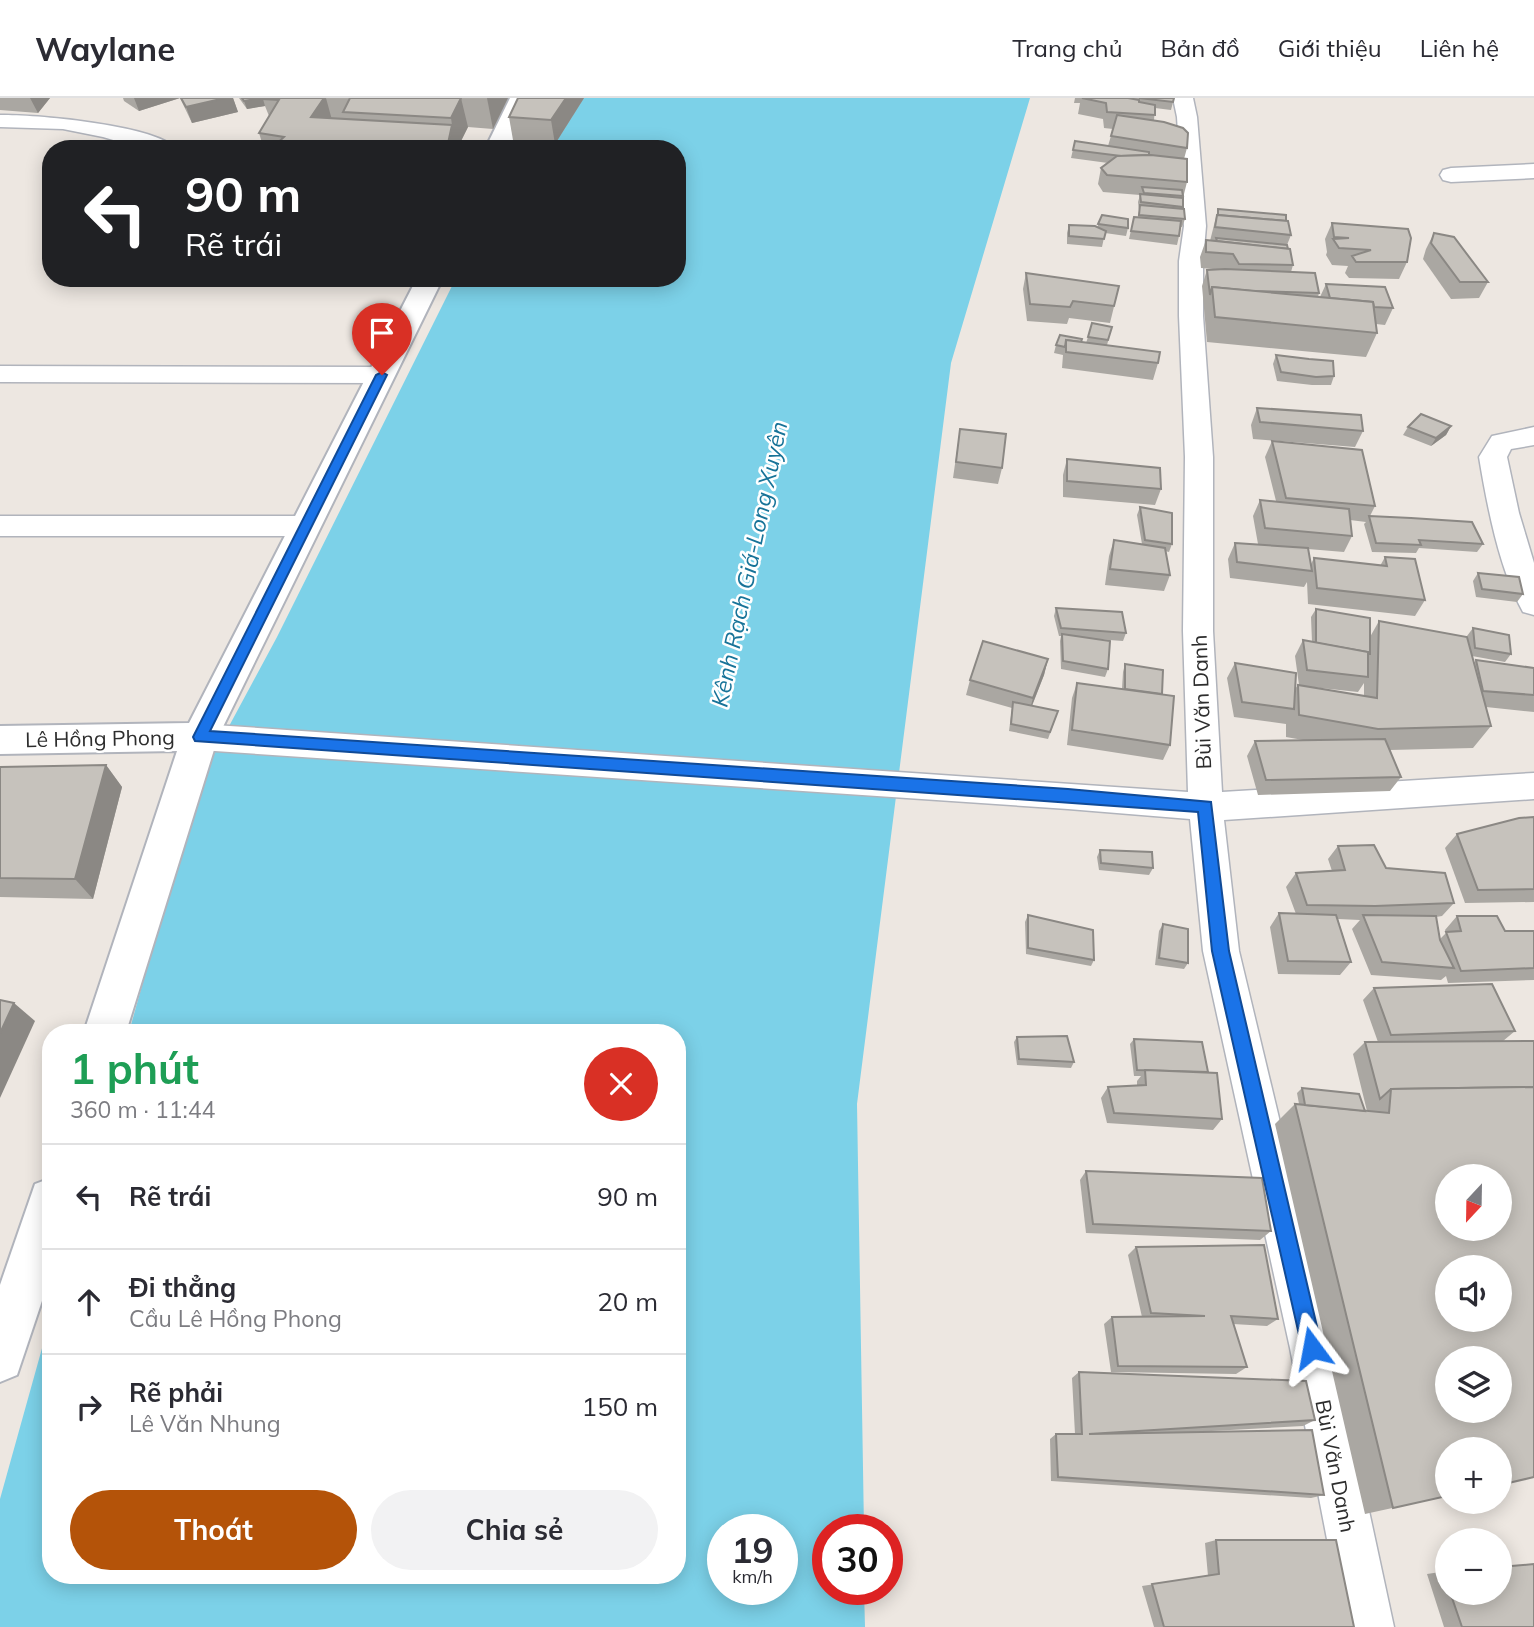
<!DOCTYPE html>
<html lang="vi">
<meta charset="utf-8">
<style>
body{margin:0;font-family:Mulish,sans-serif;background:#f2f2f3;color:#2b2b33;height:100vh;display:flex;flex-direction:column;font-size:26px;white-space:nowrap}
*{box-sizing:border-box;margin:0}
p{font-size:23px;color:#7c7c81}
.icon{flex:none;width:38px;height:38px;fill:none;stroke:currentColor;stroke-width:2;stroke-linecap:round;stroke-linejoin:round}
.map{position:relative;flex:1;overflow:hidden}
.details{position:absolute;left:42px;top:926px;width:644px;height:560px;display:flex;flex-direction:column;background:#fff;border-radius:28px;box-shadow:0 4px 18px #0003}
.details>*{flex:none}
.guide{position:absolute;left:42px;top:42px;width:644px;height:147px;border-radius:28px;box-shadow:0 4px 18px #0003;background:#202124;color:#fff;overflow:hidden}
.needle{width:46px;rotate:202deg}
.controls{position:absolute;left:1435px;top:1066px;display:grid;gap:14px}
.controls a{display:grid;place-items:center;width:77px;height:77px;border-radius:50%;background:#fff;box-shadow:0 4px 18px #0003;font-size:35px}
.speed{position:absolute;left:707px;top:1416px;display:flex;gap:14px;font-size:35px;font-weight:700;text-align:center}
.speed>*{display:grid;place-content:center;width:91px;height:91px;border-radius:50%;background:#fff;box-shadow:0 4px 18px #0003;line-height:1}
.speed small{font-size:18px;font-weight:400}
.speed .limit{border:10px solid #d22;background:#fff;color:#111}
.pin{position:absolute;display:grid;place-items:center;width:60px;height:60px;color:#fff;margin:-72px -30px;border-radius:50% 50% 50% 0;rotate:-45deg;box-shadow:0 0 7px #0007}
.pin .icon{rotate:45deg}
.me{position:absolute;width:77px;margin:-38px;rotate:347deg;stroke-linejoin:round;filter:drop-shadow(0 0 5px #0008)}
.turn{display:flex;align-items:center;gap:24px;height:147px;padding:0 28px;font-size:32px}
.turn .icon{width:91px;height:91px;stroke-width:2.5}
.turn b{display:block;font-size:49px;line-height:60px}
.round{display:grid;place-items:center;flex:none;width:74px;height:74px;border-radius:37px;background:#f2f2f3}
.head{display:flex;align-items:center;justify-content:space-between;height:119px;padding:0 28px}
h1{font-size:42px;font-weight:700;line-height:52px;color:#1e9e55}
.button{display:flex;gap:14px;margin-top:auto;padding:14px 28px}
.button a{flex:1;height:80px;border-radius:42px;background:#b45309;color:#fff;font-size:28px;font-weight:700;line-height:80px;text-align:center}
.button a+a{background:#f2f2f3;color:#2b2b33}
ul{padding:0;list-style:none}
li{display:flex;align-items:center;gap:21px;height:105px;padding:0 28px;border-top:2px solid #e1e1e2}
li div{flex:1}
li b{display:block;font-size:26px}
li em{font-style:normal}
header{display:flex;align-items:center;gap:42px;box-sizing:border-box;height:98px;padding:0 35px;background:#fff;border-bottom:2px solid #e1e1e2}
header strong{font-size:33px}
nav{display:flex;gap:38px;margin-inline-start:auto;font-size:24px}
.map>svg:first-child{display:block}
</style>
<header>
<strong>Waylane</strong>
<nav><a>Trang chủ</a><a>Bản đồ</a><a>Giới thiệu</a><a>Liên hệ</a></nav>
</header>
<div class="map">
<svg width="1534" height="1529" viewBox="0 0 1534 1529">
<rect width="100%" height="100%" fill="#ede7e1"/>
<path fill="#7cd1e8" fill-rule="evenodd" d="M546,0H1030L951,265L857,1006L864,1431L828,1432V1491H864L865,1529H0V1401L51,1218V1477H677V934H129L199,684L277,539L456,180H677V51H520ZM723,1432H782V1491H723Z"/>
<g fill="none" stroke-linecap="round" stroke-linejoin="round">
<g stroke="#b1b4bc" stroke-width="3">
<g id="street">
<polygon points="1173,0 1193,0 1197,19 1206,128 1203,163 1203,218 1213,359 1213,533 1222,694 1534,675 1534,701 1224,722 1239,853 1334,1250 1394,1529 1344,1529 1290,1250 1203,853 1190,721 1068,711 200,652 188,648 184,639 188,630 200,626 1188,694 1183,533 1185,359 1179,218 1179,163 1184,128 1177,19"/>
<path d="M0,17C31,16 158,27 176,51H144L103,39L63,31L0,29Z"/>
<polygon points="1534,66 1534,80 1451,84 1443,82 1440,77 1443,72 1451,70"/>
<polygon points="0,268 381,269 390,271 394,277 390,283 381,285 0,284"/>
<path d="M1534,329V347L1511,351L1507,359L1519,415L1534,465V517L1523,514C1499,471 1487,407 1479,359L1492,338Z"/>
<polygon points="0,418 306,418 316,421 320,428 316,435 306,438 0,438"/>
</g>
</g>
<g stroke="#b1b4bc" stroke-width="4">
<g id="secondary">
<polygon points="510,0 532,0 509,51 485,51"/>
<polygon points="417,180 443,180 218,639 126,934 84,934 177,653 0,656 0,628 189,625"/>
<polygon points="51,1080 51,1176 17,1277 0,1284 0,1187 35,1086"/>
</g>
</g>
<use href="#street" fill="#fff" fill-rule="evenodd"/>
<use href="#secondary" fill="#fff" fill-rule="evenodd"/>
</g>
<g fill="#aaa7a2" fill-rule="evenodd">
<polygon points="0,0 50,0 38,15 0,12"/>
<polygon points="123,0 233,0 238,14 192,25 180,0 139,13 124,3"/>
<polygon points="239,0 508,0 493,31 468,29 457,51 264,51 259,35 269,18 265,8 247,11"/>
<polygon points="518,0 584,0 555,46 513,42 509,19"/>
<polygon points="1075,0 1174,0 1171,12 1155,10 1154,22 1187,50 1184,61 1187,84 1183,100 1183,111 1185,121 1182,129 1181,129 1177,147 1129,141 1134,119 1138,119 1139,113 1138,104 1140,97 1103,94 1098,86 1101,70 1108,65 1071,60 1075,43 1108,48 1113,31 1104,30 1103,21 1078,16 1080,5 1074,5"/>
<polygon points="1218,111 1286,123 1291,137 1287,147 1293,167 1291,174 1319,195 1318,199 1320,199 1326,186 1393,210 1385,227 1376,226 1377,235 1366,259 1207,244 1202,188 1207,172 1213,171 1201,170 1200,159 1206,142 1210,143"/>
<polygon points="1332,125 1407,164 1399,181 1349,180 1345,175 1348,168 1332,167 1326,157 1327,154 1325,141"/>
<polygon points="1098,126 1128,130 1126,138 1105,135 1102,149 1067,146 1067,135 1069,127 1098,129"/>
<polygon points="1434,135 1488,184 1479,200 1451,201 1423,161 1426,151"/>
<polygon points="1026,175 1119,188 1110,225 1069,220 1067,226 1027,223 1023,191"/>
<polygon points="1112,229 1107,247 1158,265 1153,282 1062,270 1063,257 1054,255 1056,247 1081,244 1086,245 1088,239"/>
<polygon points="1276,257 1334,278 1331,287 1312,287 1277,283 1273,266"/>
<polygon points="1257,310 1363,333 1355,349 1253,341 1251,327"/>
<polygon points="1451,328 1446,337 1431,348 1403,337 1408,329"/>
<polygon points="960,331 1002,370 998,386 953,380"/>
<polygon points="1272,343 1375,408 1370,418 1483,446 1477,454 1419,450 1416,455 1372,454 1364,426 1366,424 1350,422 1352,438 1344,454 1308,451 1311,466 1314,460 1380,468 1385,459 1425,502 1415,518 1308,506 1307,484 1304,489 1230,480 1228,461 1235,445 1258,446 1253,418 1260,402 1276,403 1265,359"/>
<polygon points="1067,361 1161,391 1155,407 1063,399 1063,377"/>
<polygon points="1140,409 1172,446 1169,454 1165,453 1170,477 1164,493 1105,487 1109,458 1114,442 1142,446 1137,417"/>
<polygon points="1478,475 1523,496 1517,504 1476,499 1473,483"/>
<polygon points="1056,510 1126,535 1123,543 1096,541 1108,571 1105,579 1061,571 1060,543 1061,538 1059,538 1054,518"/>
<path d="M1316,511L1370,539L1379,523L1468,543L1467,538L1473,530L1511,556L1505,564L1472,558L1474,565L1476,562L1534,570V614L1486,609L1491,628L1473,650L1390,652L1401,679L1390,693L1258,697L1247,658L1255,643L1303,642L1286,639V626L1234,619L1227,580L1235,565L1295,591L1298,587H1299L1295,558L1303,542L1312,544L1311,519ZM1364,585V598L1302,588L1358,594Z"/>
<polygon points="1048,561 1044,577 1032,608 1058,613 1048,641 1009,633 1012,610 966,597 970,582"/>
<polygon points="1125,566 1162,596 1170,647 1163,662 1067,647 1072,600 1077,585 1122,591 1123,574"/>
<polygon points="106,667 122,689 93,801 0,799 0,669"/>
<polygon points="1534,719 1534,804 1465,805 1445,750 1457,736"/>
<polygon points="1338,748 1386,770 1454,805 1442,818 1436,819 1440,841 1446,835 1445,832 1457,818 1505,833 1534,833 1534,882 1448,885 1446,878 1441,882 1371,877 1352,831 1360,822 1338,821 1351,864 1340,877 1278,876 1270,829 1279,815 1296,816 1286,789 1296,775 1332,773 1328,761"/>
<polygon points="1100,752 1153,770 1149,777 1099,772 1097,759"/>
<polygon points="1028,817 1094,862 1091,868 1026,856 1025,824"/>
<polygon points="1163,826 1188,865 1184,871 1155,867 1159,833"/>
<polygon points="1374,890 1515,933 1503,943 1447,1398 1365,1416 1275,1026 1295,1006 1299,1006 1297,995 1302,990 1367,1013 1353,956 1365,944 1378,944 1363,902"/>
<polygon points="1017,939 1074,964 1071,970 1017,967 1014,944"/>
<polygon points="1134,941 1208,974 1222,1021 1213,1032 1107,1025 1101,1000 1108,989 1137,988 1137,983 1141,978 1134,978 1130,946"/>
<polygon points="1086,1073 1271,1133 1260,1142 1086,1135 1080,1082"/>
<polygon points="1136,1149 1278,1221 1267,1228 1233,1226 1247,1269 1236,1276 1111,1274 1104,1226 1112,1219 1142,1219 1128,1157"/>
<polygon points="1079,1274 1315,1322 1303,1328 1193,1334 1324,1397 1311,1400 1051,1383 1050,1341 1056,1336 1075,1336 1072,1280"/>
<polygon points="1216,1442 1354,1529 1154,1529 1142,1488 1208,1478 1205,1445"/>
<polygon points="1447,1473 1447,1494 1500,1494 1534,1529 1444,1529 1427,1476"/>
</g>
<g fill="#8b8884">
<polygon points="30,0 50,0 38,15"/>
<polygon points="134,0 180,0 139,13"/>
<polygon points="225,0 233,0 238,14 192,25 186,9"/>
<polygon points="261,0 282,0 263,1 265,8 247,11 244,3"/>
<polygon points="324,0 326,0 332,22 311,19"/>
<polygon points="461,0 468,29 457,51 448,51 452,27 451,20"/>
<polygon points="487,0 508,0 493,31"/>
<polygon points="566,0 584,0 555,46 551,22"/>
<polygon points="1451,328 1446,337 1431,348 1436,340"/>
<polygon points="1048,561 1044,577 1029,615 1033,600"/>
<polygon points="106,667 122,689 93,801 75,781"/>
<polygon points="14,905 35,923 0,1000 0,935"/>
</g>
<g fill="#c6c2bc" stroke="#8b8884" stroke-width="2" fill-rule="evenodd">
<polygon points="181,0 225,0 186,9"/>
<polygon points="242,0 261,0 244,3"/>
<polygon points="263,0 280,0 278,2 263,1"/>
<polygon points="280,0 324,0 311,19 452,27 447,50 273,49 284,39 259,35"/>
<polygon points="350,0 461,0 451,20 343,14"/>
<polygon points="518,0 566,0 551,22 509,19"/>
<polygon points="1082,0 1128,0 1139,2 1139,4 1155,7 1155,17 1107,14 1106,5"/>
<polygon points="1139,0 1174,0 1173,4"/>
<polygon points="1117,17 1164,24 1183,30 1188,35 1187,50 1111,38"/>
<polygon points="1075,43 1149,54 1149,57 1121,58 1073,52"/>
<polygon points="1151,57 1187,61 1187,84 1107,77 1101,70 1117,58"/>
<polygon points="1142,89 1182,92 1183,98 1144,95"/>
<polygon points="1140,96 1183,100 1183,109 1141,104"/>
<polygon points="1140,107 1184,111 1185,121 1139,117"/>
<polygon points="1218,111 1286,117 1286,123 1218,117"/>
<polygon points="1102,117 1128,121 1128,130 1098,126"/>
<polygon points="1217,117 1288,123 1291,137 1215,129"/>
<polygon points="1134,119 1181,123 1179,138 1131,133"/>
<polygon points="1332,125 1408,131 1411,140 1407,164 1356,164 1352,158 1371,152 1339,150 1333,141 1349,140 1334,139"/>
<polygon points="1069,127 1095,128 1106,133 1104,141 1069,138"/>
<polygon points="1434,135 1454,139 1488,184 1460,184 1431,145"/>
<polygon points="1216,140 1287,147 1288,151 1217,143"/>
<polygon points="1206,142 1290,151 1293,167 1239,166 1233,156 1206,154"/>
<polygon points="1225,171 1315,175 1319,195 1252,193 1212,189 1210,197 1207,172"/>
<polygon points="1026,175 1119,188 1114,208 1073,203 1070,209 1030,206"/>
<polygon points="1326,186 1385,189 1393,210 1374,209 1373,204 1330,200"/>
<polygon points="1212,189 1373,204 1377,235 1215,219"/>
<polygon points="1092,225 1112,229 1108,242 1088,239"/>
<polygon points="1060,237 1082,241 1081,244 1066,242 1065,249 1056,247"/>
<polygon points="1066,242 1160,254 1158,265 1066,254"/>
<polygon points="1276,257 1309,261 1333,263 1334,278 1316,279 1281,274"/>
<polygon points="1257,310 1361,317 1363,333 1260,324"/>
<polygon points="1421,316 1451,328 1436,340 1408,329"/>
<polygon points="960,331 1006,336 1002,370 956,364"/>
<polygon points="1272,343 1362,352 1375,408 1286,400"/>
<polygon points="1067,361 1160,370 1161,391 1067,383"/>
<polygon points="1260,402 1349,411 1352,438 1265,430"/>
<polygon points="1140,409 1172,415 1172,446 1145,442"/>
<polygon points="1369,418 1411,420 1472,424 1483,446 1419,442 1421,447 1376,445"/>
<polygon points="1114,442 1165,450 1170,477 1110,471"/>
<polygon points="1235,445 1308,450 1312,473 1237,464"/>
<polygon points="1385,459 1415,461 1425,502 1317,490 1314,460 1387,468"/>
<polygon points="1478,475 1519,479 1523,496 1482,491"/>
<polygon points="1056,510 1122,514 1126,535 1061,530"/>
<polygon points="1316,511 1370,520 1370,556 1368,556 1368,554 1316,545"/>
<polygon points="1379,523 1467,539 1491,628 1378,631 1299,617 1298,587 1377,600"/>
<polygon points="1473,530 1509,537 1511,556 1475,550"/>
<polygon points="1062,536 1110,543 1108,571 1063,563"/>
<polygon points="1303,542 1368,554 1368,579 1307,572"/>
<polygon points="983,543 1048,561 1033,600 970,582"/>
<polygon points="1476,562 1534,570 1534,597 1483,593"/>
<polygon points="1235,565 1296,575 1294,611 1242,604"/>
<polygon points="1125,566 1163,572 1162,596 1125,591"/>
<polygon points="1077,585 1174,598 1170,647 1072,632"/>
<polygon points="1013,604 1058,613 1050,634 1011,626"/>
<polygon points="1385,641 1401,679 1266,682 1255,643"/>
<polygon points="106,667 75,781 0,780 0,669"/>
<polygon points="1534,719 1534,791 1478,792 1457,736 1519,720"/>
<polygon points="1374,747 1386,770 1445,775 1454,805 1375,808 1307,807 1296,775 1345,772 1338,748"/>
<polygon points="1100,752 1152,754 1153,770 1101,765"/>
<polygon points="1279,815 1336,817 1351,864 1288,863"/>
<polygon points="1028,817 1093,832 1094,862 1028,850"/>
<polygon points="1363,817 1436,818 1440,842 1454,870 1382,864"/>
<polygon points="1457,818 1497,818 1505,833 1534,833 1534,870 1461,873 1446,834 1461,833"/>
<polygon points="1163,826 1188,831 1188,865 1159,860"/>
<polygon points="1492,886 1515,933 1391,937 1374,890"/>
<polygon points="0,902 14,905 0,935"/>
<polygon points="1067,938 1074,964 1019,961 1017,939"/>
<polygon points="1134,941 1202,944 1208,974 1137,972"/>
<polygon points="1534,943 1534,989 1391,991 1380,1001 1365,944"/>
<polygon points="1145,972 1217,975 1222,1021 1114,1015 1108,989 1146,987"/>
<path d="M1534,989V1379L1500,1387V1351H1447V1398L1393,1410L1295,1006L1389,1015L1391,991ZM1447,1078H1500V1130H1447ZM1447,1169H1500V1222H1447ZM1447,1260H1500V1312H1447Z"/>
<polygon points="1302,990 1359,996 1365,1013 1305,1007"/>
<polygon points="1086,1073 1262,1080 1271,1133 1093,1126"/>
<polygon points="1264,1147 1278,1221 1231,1218 1247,1269 1118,1268 1112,1219 1205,1218 1151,1215 1136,1149"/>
<polygon points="1079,1274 1306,1283 1315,1322 1089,1336 1312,1332 1324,1397 1058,1379 1056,1336 1082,1336"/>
<polygon points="1216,1442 1336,1442 1354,1529 1164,1529 1152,1486 1219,1476"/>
<polygon points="1534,1466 1534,1529 1462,1529 1450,1494 1500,1494 1500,1469"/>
<polygon points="1447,1473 1447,1486 1443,1474"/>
</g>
<polygon fill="#1a73e8" stroke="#114b97" stroke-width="2" points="382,274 387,277 210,633 1068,691 1211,704 1229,853 1322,1250 1319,1257 1312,1260 1305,1257 1302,1250 1212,853 1198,714 195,643 193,639 376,277"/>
<g text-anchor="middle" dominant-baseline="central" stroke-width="5" stroke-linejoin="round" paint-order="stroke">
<g font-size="21" fill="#2d2d2d" stroke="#fff">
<text transform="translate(1201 604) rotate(-92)">Bùi Văn Danh</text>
<text transform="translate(100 640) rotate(-1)">Lê Hồng Phong</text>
<text transform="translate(1336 1368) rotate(79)">Bùi Văn Danh</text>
</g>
<g font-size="23" font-style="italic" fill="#177398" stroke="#fff">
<text transform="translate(749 466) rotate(-78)">Kênh Rạch Giá-Long Xuyên</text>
</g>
</g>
</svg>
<div class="controls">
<a><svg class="needle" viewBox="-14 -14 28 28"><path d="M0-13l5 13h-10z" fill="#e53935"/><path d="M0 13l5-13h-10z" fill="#7c7c81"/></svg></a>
<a><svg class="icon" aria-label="sound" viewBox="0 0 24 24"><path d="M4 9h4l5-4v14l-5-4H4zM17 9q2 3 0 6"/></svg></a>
<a><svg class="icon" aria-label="layers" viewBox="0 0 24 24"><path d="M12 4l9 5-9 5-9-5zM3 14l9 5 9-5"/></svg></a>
<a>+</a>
<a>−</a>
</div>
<div class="speed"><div>19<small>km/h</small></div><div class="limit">30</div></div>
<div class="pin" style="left:382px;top:277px;background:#d93025"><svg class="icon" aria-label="arrive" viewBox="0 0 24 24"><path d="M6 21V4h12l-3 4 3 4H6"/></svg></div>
<svg class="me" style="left:1312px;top:1250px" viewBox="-20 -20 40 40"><path d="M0-17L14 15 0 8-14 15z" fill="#1a73e8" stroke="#fff" stroke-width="4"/></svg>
<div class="guide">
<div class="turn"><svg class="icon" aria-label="left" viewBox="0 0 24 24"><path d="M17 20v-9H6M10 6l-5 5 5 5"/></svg><div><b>90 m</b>Rẽ trái</div></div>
</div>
<section class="details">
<div class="head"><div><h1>1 phút</h1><p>360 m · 11:44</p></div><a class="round" style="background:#d93025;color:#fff"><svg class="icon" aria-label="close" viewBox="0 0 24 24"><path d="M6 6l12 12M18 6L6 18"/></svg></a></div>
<ul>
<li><svg class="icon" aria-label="left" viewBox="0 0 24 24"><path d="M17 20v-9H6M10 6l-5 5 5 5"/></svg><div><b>Rẽ trái</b></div><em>90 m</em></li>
<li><svg class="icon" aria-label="ahead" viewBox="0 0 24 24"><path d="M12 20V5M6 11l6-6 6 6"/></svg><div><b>Đi thẳng</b><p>Cầu Lê Hồng Phong</p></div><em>20 m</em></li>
<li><svg class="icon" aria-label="right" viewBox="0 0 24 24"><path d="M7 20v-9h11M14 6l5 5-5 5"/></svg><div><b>Rẽ phải</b><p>Lê Văn Nhung</p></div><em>150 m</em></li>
</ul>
<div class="button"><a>Thoát</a><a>Chia sẻ</a></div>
</section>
</div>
